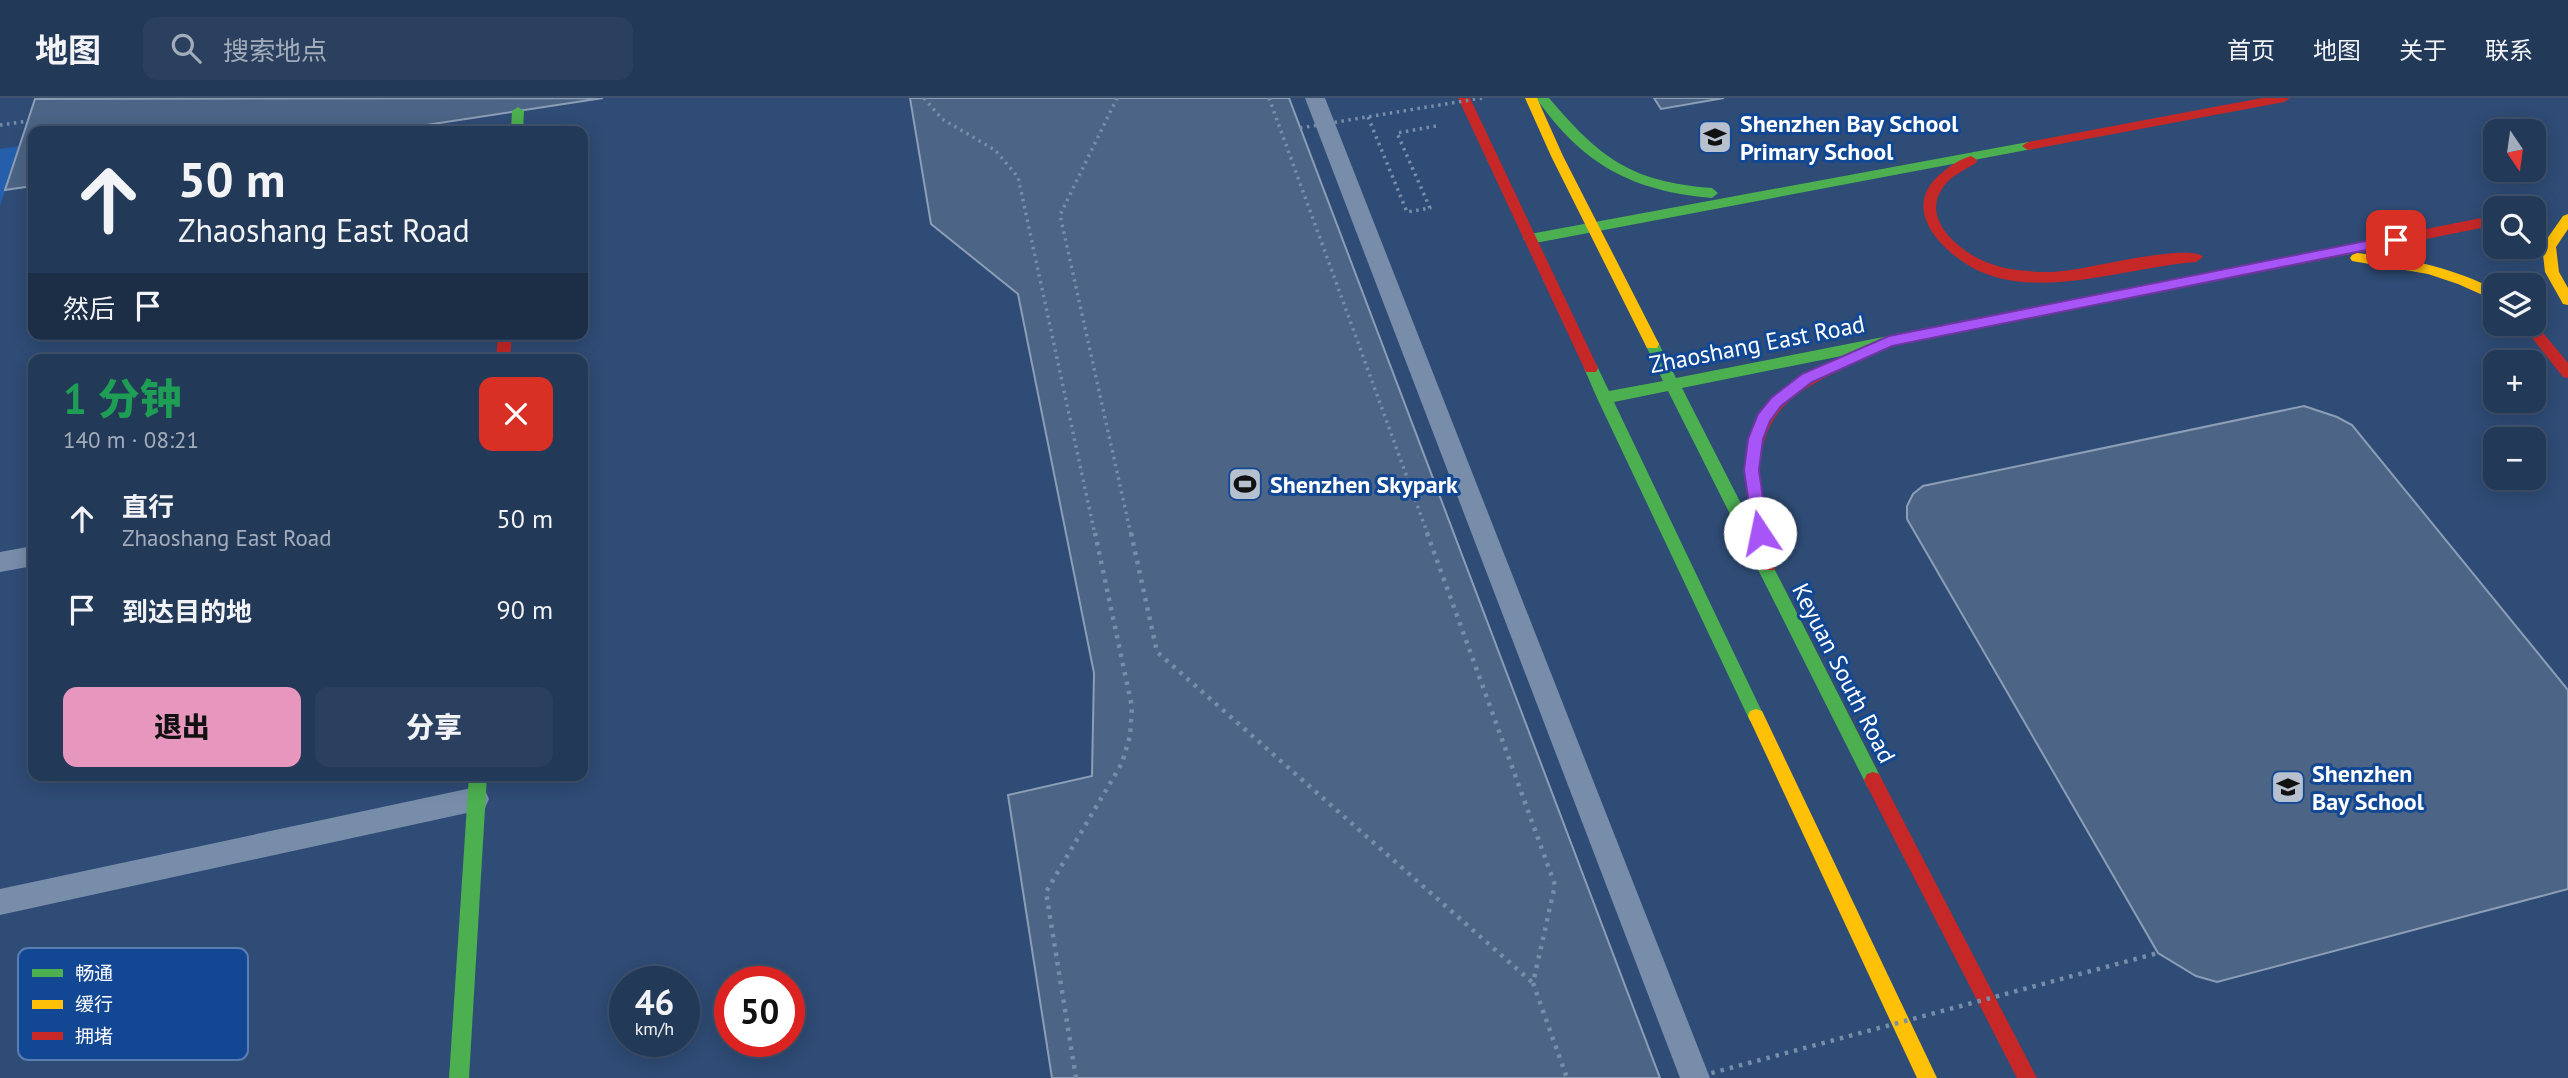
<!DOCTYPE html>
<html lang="zh">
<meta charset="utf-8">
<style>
body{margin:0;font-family:"PT Sans","Noto Sans SC",sans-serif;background:#2b405e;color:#f1f3f6;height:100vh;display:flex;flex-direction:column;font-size:26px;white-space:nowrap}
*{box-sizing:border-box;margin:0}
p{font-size:23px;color:#a3acba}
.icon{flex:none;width:38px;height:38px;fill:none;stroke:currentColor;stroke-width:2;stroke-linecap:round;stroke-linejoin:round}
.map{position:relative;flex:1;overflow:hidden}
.panel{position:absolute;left:28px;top:256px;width:560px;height:427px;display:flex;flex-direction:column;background:#233958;border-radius:14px;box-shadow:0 4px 18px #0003,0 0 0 2px #40536e}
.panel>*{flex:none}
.top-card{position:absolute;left:28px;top:28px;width:560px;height:214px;border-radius:14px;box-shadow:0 4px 18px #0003,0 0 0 2px #40536e;background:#233958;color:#f1f3f6;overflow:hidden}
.needle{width:46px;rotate:167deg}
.buttons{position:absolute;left:2483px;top:21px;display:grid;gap:14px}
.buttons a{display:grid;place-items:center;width:63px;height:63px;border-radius:14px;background:#233958;box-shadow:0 4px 18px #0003,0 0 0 2px #40536e;font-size:35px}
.speed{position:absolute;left:609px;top:868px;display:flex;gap:14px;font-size:35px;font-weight:700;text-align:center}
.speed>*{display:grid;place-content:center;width:91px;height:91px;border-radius:50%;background:#233958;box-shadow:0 4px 18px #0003,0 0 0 2px #40536e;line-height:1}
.speed small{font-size:18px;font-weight:400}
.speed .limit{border:10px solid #d22;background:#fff;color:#111}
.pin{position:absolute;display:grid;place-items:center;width:60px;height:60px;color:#fff;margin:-30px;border-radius:14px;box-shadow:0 4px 10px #0006}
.me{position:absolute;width:77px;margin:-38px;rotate:349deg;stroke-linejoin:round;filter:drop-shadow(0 0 5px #0008)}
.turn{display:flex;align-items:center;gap:24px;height:147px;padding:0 35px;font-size:32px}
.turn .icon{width:91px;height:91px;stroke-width:2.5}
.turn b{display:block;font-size:49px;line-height:60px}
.then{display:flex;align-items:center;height:66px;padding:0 35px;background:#0003;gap:14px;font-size:26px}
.round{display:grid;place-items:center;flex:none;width:74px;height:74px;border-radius:14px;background:#2b405e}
.head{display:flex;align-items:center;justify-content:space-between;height:119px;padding:0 35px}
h1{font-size:42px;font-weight:800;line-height:52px;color:#1e9e55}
.button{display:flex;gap:14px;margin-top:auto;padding:14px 35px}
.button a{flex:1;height:80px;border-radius:14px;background:#e797bd;color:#111;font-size:28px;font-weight:800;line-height:80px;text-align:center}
.button a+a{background:#2b405e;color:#f1f3f6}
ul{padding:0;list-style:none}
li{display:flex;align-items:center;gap:21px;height:91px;padding:0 35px}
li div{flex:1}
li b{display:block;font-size:26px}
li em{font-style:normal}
header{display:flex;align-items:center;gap:42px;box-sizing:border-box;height:98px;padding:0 35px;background:#233958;border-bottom:2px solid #40536e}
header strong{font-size:33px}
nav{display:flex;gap:38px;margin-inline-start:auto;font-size:24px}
.search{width:490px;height:63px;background:#2b405e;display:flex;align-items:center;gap:18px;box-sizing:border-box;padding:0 24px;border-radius:14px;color:#a3acba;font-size:26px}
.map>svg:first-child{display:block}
</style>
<header>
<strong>地图</strong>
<div class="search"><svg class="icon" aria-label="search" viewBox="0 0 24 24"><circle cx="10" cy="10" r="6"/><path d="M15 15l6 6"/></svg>搜索地点</div>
<nav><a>首页</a><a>地图</a><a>关于</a><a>联系</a></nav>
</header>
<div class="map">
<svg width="2568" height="980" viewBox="0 0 2568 980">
<rect width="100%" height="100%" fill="#2f4c76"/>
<polygon fill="#255eab" points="20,48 0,108 0,51"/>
<g fill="#4c6485" stroke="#8c9eb6" stroke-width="2">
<polygon points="603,0 387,33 33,33 33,88 5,92 35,1"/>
<polygon points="910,0 1289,0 1660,980 1052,980 1008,697 1092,678 1094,575 1018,196 931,126"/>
<polygon points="1654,0 1724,0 1661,11"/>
<polygon points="2304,308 2337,319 2352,327 2568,592 2568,791 2217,884 2196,878 2158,855 1907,421 1907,408 1913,396 1923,388"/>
</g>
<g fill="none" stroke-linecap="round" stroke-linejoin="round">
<g stroke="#778da9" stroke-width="3.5" stroke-dasharray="2.5 4.5" stroke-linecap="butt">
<polyline points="924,0 942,21 995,52 1018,79 1095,437"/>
<polyline points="1117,0 1060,117 1131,437"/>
<polyline points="1269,0 1428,437"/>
<polyline points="1368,19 1407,114 1430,110 1397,35 1436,28"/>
<polyline points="0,27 28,23"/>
</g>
<g stroke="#778da9" stroke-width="4.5" stroke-dasharray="3.5 6" stroke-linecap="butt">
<polyline points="1131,435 1157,554 1533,885"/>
<polyline points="1427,435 1555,787 1533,885 1567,980"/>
<polyline points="1076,980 1046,794 1122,665 1130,638 1132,609 1095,435"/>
</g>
<g fill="#778da9" fill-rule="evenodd">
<polygon points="1305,0 1325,0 1710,980 1680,980"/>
<polygon points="33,448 33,468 0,474 0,454"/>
<polygon points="476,689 485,692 489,701 485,710 476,713 0,817 0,791"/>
</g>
<g fill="#4caf50" fill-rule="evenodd">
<path d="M1536,0H1549C1600,60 1631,84 1712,90L1718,95L1712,100C1632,93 1583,67 1536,0Z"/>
<polygon points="518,9 524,13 523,33 511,33 512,13"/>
<polygon points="2028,44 2032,45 2032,51 1530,146 1523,141 1530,136"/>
<polygon points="2146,187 2153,192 2151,196 1682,290 1879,676 1882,682 1879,688 1873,690 1867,688 1668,293 1614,304 1764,618 1762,623 1756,625 1750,623 1597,300 1584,270 1586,266 1596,266 1609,293 1663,283 1645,246 1652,241 1657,242 1676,280"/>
<polygon points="469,677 487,677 469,980 449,980"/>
</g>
<g fill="#ffc107" fill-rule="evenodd">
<polygon points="1525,0 1537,0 1563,58 1659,246 1657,250 1647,250 1551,58"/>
<polygon points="2568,116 2568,131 2556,149 2559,174 2568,190 2568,207 2563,206 2545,174 2542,148 2563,118"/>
<path d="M2357,155C2405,160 2452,169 2496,192V203L2458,186L2428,176L2352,163L2350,160L2352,157Z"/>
<polygon points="1756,611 1762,613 1937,980 1917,980 1748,618 1750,613"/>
</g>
<g fill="#c62828" fill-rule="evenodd">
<polygon points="1458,0 1470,0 1598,270 1596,274 1586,274 1584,270"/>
<polygon points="2262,0 2290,0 2284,4 2028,52 2022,48 2028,44"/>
<path d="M1971,58L1977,62L1976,65C1964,72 1949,79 1942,91C1921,122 1961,154 1986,164C2000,170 2014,172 2028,173C2043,175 2057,174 2071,172C2094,169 2191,145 2203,159L2196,164C2128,169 2036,204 1973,170C1938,150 1899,108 1943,74C1951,67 1961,61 1971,58Z"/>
<polygon points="2496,117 2496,127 2146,197 2139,192 2146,187"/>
<polygon points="2534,224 2568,265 2568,280 2563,279 2521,226 2534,226"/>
<polygon points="498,236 512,236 510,261 496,261"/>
<path d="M1842,260L1847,261L1849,265L1847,269C1827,279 1803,289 1786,306C1743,349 1763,415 1776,467L1774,472H1762C1755,456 1753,436 1750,419C1739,355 1748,310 1808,276C1819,270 1830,263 1842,260Z"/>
<polygon points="1873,674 1879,676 2037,980 2017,980 1867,688 1864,682 1867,676"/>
</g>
<polyline stroke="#778da9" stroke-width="3.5" stroke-dasharray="2.5 4.5" stroke-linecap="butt" points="1300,30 1482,0"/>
<polyline stroke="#778da9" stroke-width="4.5" stroke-dasharray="3.5 6" stroke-linecap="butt" points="1693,980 2158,855"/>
</g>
<polygon fill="#a855f7" stroke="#6d37a1" stroke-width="2" points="2396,137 2403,142 2401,145 1892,248 1812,284 1781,308 1770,323 1763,341 1759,372 1768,435 1760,441 1753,435 1744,372 1748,341 1758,316 1771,300 1802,276 1889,238"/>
<defs>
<g id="school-square" transform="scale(1.75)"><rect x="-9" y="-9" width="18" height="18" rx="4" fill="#b6c0cf" stroke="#124793"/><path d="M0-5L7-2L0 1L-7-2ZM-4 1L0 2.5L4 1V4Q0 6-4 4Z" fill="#111"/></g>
<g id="stadium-square" transform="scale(1.75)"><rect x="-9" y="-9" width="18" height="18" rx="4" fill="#b6c0cf" stroke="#124793"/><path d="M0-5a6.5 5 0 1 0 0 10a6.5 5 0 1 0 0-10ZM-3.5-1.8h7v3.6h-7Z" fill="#111"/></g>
</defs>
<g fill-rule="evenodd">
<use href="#school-square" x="1715" y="39"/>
<use href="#stadium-square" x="1245" y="386"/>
<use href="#school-square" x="2288" y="689"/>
</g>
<g text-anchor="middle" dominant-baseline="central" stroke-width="6" stroke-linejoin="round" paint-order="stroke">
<g font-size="24" font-weight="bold" fill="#fff" stroke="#124793" text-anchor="start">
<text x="1740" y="25">Shenzhen Bay School<tspan x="1740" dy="28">Primary School</tspan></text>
<text x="1270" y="386">Shenzhen Skypark</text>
<text x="2312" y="675">Shenzhen<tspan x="2312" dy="28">Bay School</tspan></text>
</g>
<g font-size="24" fill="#fff" stroke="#124793">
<text transform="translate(1757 246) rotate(-11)">Zhaoshang East Road</text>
<text transform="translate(1844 575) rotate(63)">Keyuan South Road</text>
</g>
</g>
<rect x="18" y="850" width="230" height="112" rx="10" fill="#124793" stroke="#597eb3" stroke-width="2"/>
<rect x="32" y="871" width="31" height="8" fill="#4caf50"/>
<rect x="32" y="902" width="31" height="9" fill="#ffc107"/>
<rect x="32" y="934" width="31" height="8" fill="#c62828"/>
<g font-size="19" fill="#fff">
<text x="75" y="882">畅通</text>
<text x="75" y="913">缓行</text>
<text x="75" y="945">拥堵</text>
</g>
</svg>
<div class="buttons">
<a><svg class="needle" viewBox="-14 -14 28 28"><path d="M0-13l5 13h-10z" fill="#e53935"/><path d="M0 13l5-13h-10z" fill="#a3acba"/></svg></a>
<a><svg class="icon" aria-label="search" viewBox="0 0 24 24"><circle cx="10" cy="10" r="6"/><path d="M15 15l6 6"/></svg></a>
<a><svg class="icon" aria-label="layers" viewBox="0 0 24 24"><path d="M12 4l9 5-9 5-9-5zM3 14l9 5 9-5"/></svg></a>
<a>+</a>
<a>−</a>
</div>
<div class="speed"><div>46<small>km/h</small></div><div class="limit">50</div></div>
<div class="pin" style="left:2396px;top:142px;background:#d93025"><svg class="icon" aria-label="arrive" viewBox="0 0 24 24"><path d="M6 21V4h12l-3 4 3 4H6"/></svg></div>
<svg class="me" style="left:1760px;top:435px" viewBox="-20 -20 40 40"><circle r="19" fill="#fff"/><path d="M0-13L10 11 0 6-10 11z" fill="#a855f7"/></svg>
<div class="top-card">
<div class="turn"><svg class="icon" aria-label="ahead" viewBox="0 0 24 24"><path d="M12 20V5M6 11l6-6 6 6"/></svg><div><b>50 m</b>Zhaoshang East Road</div></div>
<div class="then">然后<svg class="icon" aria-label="arrive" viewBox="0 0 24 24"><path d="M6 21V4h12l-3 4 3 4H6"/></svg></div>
</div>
<section class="panel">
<div class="head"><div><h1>1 分钟</h1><p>140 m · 08:21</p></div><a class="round" style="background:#d93025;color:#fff"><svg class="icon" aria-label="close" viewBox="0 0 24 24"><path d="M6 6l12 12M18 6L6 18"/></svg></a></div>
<ul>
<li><svg class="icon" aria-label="ahead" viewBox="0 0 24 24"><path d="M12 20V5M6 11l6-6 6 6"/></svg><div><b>直行</b><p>Zhaoshang East Road</p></div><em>50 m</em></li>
<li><svg class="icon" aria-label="arrive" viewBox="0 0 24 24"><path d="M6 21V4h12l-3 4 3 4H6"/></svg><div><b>到达目的地</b></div><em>90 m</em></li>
</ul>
<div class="button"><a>退出</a><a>分享</a></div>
</section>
</div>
